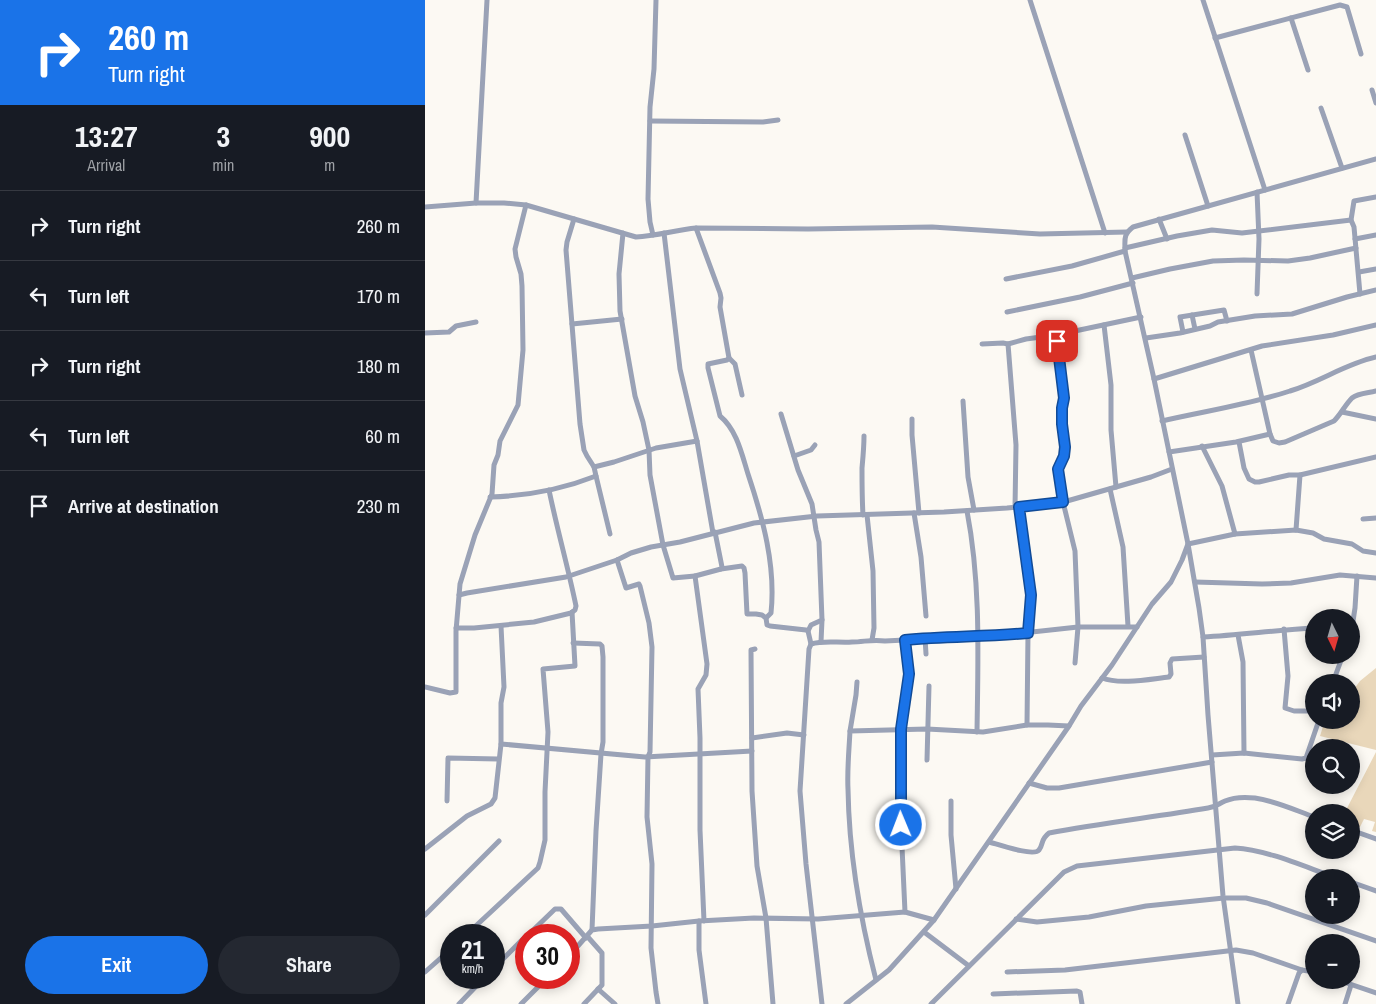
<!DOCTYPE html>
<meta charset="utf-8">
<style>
body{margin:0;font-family:"Archivo Narrow",sans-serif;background:#242831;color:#f1f3f6;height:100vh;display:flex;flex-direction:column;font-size:19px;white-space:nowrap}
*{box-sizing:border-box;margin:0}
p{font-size:16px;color:#9ea1a6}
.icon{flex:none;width:28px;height:28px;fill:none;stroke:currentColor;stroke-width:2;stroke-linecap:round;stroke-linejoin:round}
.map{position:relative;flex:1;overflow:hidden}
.panel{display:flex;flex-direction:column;background:#171b24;width:425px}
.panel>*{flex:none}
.top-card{background:#1a73e8;color:#fff;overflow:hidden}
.needle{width:32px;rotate:175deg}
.buttons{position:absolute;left:880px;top:609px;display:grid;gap:10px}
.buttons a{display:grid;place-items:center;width:55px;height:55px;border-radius:50%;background:#171b24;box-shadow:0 2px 12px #0003;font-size:25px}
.speed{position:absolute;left:15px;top:924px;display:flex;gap:10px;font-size:25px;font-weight:700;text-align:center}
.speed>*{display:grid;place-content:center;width:65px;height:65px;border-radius:50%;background:#171b24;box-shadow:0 2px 12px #0003;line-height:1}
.speed small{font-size:12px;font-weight:400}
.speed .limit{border:8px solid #d22;background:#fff;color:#111}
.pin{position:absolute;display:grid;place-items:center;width:42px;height:42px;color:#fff;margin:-21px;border-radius:10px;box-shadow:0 2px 8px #0006}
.me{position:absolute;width:55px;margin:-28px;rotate:359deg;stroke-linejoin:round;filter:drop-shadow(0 0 4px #0008)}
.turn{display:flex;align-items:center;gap:18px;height:105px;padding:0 25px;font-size:22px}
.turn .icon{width:65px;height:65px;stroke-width:2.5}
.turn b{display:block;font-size:35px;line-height:42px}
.eta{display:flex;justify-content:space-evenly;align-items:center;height:85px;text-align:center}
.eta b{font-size:30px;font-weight:800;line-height:35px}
.button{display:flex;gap:10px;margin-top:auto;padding:10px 25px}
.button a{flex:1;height:58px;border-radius:30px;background:#1a73e8;color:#fff;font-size:20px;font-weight:800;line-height:58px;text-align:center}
.button a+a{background:#242831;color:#f1f3f6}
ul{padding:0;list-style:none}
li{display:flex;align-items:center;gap:15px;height:70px;padding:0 25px;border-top:1px solid #363941}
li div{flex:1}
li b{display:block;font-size:19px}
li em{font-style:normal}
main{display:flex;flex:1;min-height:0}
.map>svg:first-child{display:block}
</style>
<main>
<section class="panel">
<div class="top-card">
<div class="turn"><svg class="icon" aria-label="right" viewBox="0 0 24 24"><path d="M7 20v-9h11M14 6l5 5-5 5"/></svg><div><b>260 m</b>Turn right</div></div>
</div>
<div class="eta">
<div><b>13:27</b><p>Arrival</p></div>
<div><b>3</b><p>min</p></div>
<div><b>900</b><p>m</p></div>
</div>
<ul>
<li><svg class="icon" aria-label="right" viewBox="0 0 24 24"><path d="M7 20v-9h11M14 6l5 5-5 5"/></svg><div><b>Turn right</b></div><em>260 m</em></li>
<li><svg class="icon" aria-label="left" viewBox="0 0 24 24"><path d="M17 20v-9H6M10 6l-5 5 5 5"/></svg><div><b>Turn left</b></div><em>170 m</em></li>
<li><svg class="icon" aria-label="right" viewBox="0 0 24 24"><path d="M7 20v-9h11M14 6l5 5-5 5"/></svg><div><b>Turn right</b></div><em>180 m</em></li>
<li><svg class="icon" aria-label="left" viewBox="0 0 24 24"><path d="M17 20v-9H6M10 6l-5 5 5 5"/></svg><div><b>Turn left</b></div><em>60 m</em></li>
<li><svg class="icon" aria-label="arrive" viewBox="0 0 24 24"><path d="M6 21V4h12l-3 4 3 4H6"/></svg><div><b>Arrive at destination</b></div><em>230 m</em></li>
</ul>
<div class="button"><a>Exit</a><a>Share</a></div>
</section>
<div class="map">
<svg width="951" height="1004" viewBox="0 0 951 1004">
<rect width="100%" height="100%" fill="#fcf9f3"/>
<g fill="#e9d7ba">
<polygon points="951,668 951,750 895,736 900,720 926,720 926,693 935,681"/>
<polygon points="951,752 951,832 947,831 950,822 939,819 935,827 926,823 926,812 920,812"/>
</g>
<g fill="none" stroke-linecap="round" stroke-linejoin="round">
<g stroke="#9aa2b6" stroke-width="5">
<polyline points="605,0 680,233"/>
<polyline points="778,0 840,190"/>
<polyline points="866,18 883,70"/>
<polyline points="790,38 915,5 922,7 936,54"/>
<polyline points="947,90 951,103"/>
<polyline points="896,108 917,168"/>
<polyline points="225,121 338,122 353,120"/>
<polyline points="760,135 783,206"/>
<polyline points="51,203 62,0"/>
<path d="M0,207L51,203H79L101,205L211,237C231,236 251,230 271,228L383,229L507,227L615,234L702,232"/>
<polyline points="734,219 742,239"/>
<path d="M271,228L295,293L296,298L295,307L304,358L302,360L283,364V368L295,416C312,430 317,455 323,474C338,519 351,566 346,613L341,618"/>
<polyline points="198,233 194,274 195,311 210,396 218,422 224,450 225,475 238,545 248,578 270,576"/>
<polyline points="239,233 255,369 272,441 288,533"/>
<polyline points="228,235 225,222 223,199 225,107 229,69 231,0"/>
<polyline points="930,239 951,235"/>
<polyline points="700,248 752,236 787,230 817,233 926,220"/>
<polyline points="934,272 951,269"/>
<polyline points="707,278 745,269 788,261 819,260 863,261 885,258 931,248"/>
<polyline points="581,279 647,266 700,251"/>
<polyline points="832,294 834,239 832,192"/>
<polyline points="935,294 929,227 926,220 929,201 951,197"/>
<polyline points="582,312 655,297 708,283"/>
<polyline points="767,315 770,329"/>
<polyline points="147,324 197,319"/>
<polyline points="679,325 686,385 686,430 691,487"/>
<polyline points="758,332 755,317 799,310 802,321"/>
<polyline points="0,333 24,332 31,326 51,322"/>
<polyline points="631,335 639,398 637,408 640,447 639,456 633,469 638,502 650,551 653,627 650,663"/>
<polyline points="721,338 755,333 785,326 793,322 830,316 867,314 922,297 951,290"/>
<polyline points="557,344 578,343 583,344 601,339 631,335 716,317"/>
<polyline points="583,344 591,445 590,508"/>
<polyline points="826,350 845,434"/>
<polyline points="304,358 310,364 317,395"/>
<polyline points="729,379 837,346 908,335 951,325"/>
<polyline points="538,401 543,477 549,510"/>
<polyline points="917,412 951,419"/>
<polyline points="356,414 373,470 387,504 391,530 394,542 397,620 386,625 383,631"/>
<polyline points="487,419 487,435 494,513"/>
<path d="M737,421C780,411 823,405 865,391C895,382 920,364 951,357"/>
<polyline points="814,442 819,468 824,479 830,482 834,482 864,475 875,475 951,457"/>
<polyline points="777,446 797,486 810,534"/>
<path d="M744,452L811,442L845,434L848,441L854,443L860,442L909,421C916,414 920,405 927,398C933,393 944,393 951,391"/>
<polyline points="369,456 386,450 390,445"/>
<polyline points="169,467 189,462 231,448 272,441"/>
<polyline points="171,476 185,534"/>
<polyline points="685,489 698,547 703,626"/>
<path d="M65,497C101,496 138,489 171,476L169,467L162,456L159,450L155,424L141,250L142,242L149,219"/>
<polyline points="594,507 606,595 603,633 602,725"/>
<path d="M542,511C556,584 553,658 552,732"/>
<polyline points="489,513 496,557 501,616"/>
<path d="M438,515C437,499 437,484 437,468C438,457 439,447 439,436"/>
<polyline points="442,515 448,571 449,628 447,640"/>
<polyline points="938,519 951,518"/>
<polyline points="871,530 875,475"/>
<polyline points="290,532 297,567 296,569"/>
<polyline points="192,560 201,588 214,584 215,586 224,623 227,647 225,752 223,757 222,817 227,864 226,948 231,992 233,1004"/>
<polyline points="770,582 837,584 866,583 915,575 951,578"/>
<polyline points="34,595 42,593 141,577 192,560 206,553 226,547 255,542 329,523 392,516 519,512 582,508 614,505 642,501 726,477 747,469"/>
<path d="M31,628H49L109,622L146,613L150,610L151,606C143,567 132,529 124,490"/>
<polyline points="859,629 863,676 860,708 869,711 889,711"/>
<polyline points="926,634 930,608 932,576"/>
<polyline points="813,635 818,662 819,753"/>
<path d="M778,637C815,635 852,630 889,628"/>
<polyline points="500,638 501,654"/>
<polyline points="480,640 484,674 476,729 475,762 476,825 480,912"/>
<polyline points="396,642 397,620"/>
<polyline points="148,643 175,644 177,646 178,657 178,742 176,754 171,831 167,930"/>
<path d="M386,644C399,640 413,643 427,642C439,642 447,639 460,641L580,635L653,627H712"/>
<polyline points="330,649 326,650 327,791 332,866 341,918 348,1004"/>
<path d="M677,678C695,685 725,679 744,677L746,674L745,663L747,659L779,657"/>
<polyline points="908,682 918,655"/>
<polyline points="0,687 25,693 31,692 31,631 35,584 50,535 67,494 69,465 73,455 75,441 93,405 98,350 97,286 96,274 91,257 90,249 101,205"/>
<polyline points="425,731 431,695 432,682"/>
<polyline points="327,738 362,733 379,735"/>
<polyline points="76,744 220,757 327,751"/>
<polyline points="787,755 819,753 877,759 881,758 894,720"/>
<polyline points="502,760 504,686"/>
<polyline points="604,783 622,788 634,788 787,762"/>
<polyline points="22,801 23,758 73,759"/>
<polyline points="526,801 526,835 531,889"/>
<polyline points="926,830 951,839"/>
<path d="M564,842C572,844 609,857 614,850C619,843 615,840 624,833C677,823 730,817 783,808C791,807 793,804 800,801C809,797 821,797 830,798C851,801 870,810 889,817"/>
<polyline points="0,849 42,816 66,804 70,798 76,744 76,703 79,687 76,626"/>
<polyline points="926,882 951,891"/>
<polyline points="0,915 74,841"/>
<polyline points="591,919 612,922 664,917 721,906 799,898 821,898 842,903 951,941"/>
<polyline points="274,921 274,950 281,1004"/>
<polyline points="279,921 275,830 275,738 273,689 281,675 282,664 270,576 296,569 317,566 319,568 320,573 322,614 331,614 337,615 341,618 342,625 345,626 381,630 383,631 386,644 384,649 375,791 381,864 397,1004"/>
<polyline points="499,932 544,966"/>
<polyline points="41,935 113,868 115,862 120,840 120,792 123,732 118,669 150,666 147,612"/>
<polyline points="103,935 130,909 136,909 161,938"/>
<polyline points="144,956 167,930 173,929 227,926 274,921 329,918 393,919 480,912 509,920"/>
<polyline points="69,968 101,936"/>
<polyline points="0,972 26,949"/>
<polyline points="582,972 640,970 811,950 828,953 877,970"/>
<path d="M451,980C435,918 424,853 423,789C422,770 424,751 425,731L502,729L558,732L602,725H623L644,726"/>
<polyline points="913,980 951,993"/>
<polyline points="173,989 190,1004"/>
<polyline points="568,994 652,991 655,992 657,1004"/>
<polyline points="34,1004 59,978"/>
<polyline points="96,1004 122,978"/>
<polyline points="159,1004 177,985 177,953 162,936"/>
<polyline points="421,1004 464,970 509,920 644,726 656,706 687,665 727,604 746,582 757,560 763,544 810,534 871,530 888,533 899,539 927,544 938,551 951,553"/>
<path d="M506,1004L639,872L652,866L810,848C843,850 880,867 912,878"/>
<path d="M813,1004L798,896L783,715L778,637L774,608L763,544L729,379L700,251C700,239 698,235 708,227L951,159"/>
<polyline points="863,1004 874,973 877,970 889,972"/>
<polyline points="920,1004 926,985"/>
</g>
</g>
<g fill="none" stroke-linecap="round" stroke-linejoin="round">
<g stroke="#114b97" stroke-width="12">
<path id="route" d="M476,825V729L484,674L480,640C521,636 562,637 603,633L606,595L594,507L638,502L633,469L639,456L640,447L637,424V408L639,398L632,341"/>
</g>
<use href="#route" stroke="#1a73e8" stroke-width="9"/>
</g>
</svg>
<div class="buttons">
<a><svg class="needle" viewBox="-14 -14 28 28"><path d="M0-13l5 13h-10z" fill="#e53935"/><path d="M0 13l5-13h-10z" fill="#9ea1a6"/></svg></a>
<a><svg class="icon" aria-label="sound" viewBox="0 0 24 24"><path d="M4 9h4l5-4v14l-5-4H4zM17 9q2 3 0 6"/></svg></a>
<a><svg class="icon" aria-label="search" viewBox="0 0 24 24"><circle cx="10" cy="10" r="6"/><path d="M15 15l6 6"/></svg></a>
<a><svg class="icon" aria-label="layers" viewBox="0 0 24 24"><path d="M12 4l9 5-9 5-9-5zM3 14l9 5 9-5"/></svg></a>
<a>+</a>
<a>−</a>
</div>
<div class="speed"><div>21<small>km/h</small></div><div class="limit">30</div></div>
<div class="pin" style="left:632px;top:341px;background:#d93025"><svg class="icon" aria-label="arrive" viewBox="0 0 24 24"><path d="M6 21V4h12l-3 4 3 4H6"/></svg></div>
<svg class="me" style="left:476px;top:825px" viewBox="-20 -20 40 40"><circle r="17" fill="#1a73e8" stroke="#fff" stroke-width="3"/><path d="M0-11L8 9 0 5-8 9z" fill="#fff"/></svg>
</div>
</main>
